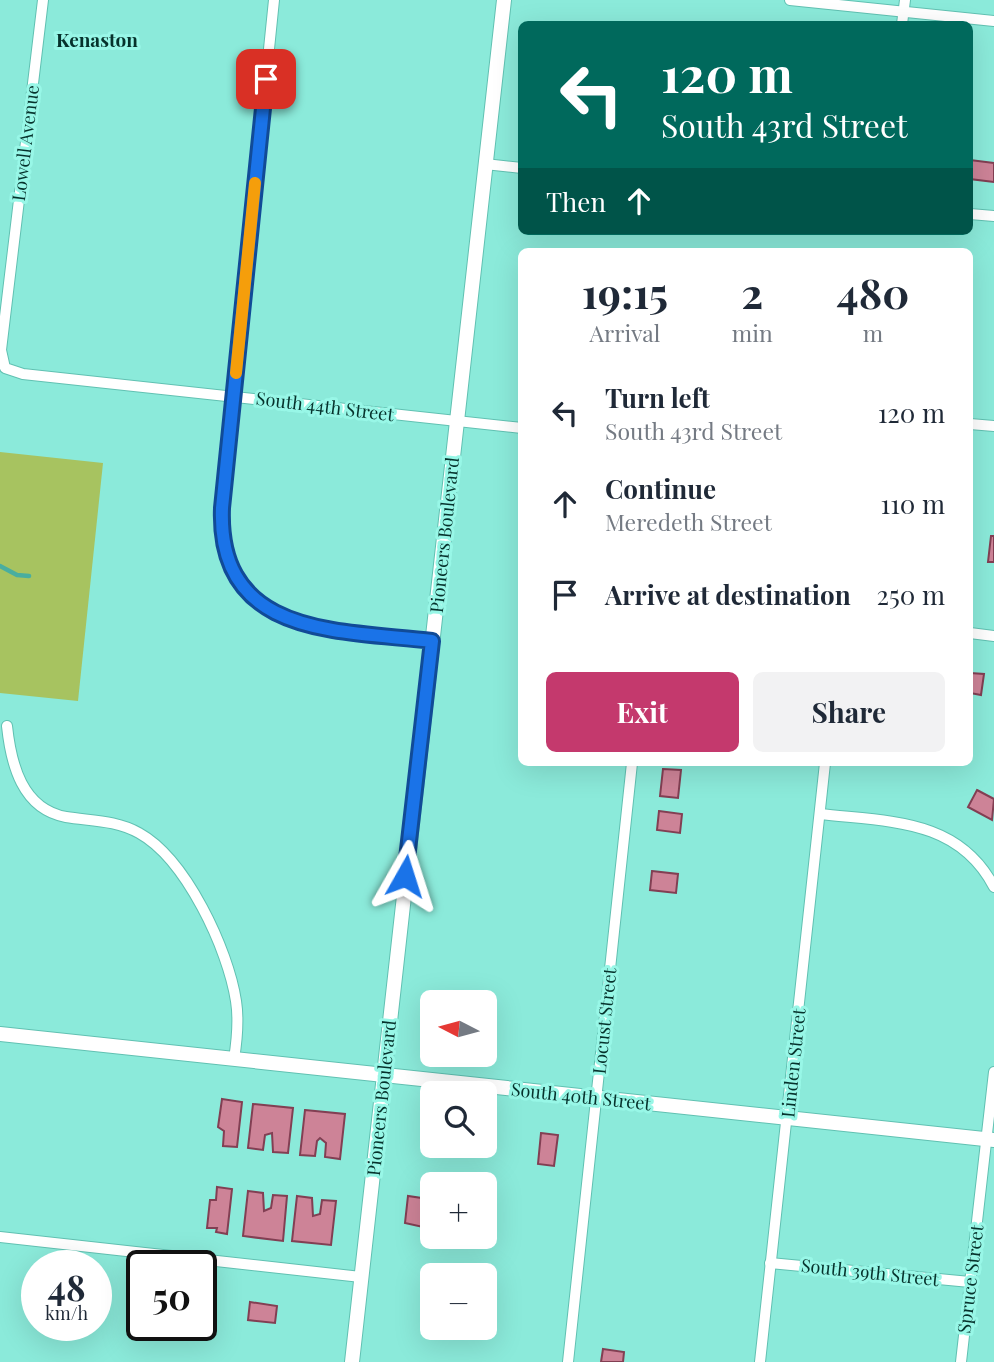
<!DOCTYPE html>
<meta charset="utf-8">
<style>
body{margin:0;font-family:"Playfair Display",serif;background:#f2f2f3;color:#1f2937;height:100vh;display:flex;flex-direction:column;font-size:26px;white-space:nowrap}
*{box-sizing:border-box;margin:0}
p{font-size:23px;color:#747a83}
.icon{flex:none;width:38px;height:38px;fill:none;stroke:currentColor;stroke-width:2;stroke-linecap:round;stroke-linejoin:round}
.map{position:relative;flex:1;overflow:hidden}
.side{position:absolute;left:518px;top:248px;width:455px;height:518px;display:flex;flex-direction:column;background:#fff;border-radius:10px;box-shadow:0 7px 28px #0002}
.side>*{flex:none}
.guide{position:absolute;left:518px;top:21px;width:455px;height:214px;border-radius:10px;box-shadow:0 7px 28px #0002;background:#00695c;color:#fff;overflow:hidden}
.needle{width:46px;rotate:276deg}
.controls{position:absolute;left:420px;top:990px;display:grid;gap:14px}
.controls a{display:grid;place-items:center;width:77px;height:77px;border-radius:10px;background:#fff;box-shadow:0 7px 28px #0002;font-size:35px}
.speed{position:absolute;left:21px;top:1250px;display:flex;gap:14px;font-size:35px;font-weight:700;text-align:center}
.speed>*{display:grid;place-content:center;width:91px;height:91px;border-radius:50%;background:#fff;box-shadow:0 7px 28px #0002;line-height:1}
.speed small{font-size:18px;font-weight:400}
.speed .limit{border:4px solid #111;border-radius:10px;background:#fff;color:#111}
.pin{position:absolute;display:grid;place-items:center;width:60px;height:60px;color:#fff;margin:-30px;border-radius:14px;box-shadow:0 4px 10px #0006}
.me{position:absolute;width:77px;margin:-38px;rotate:6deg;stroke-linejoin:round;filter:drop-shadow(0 0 5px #0008)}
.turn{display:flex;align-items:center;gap:24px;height:147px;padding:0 28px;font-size:32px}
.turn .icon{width:91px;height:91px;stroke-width:2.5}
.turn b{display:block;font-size:49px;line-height:60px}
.then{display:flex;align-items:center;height:66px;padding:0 28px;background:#0003;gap:14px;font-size:26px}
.eta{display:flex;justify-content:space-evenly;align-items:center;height:119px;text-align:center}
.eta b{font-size:42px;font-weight:700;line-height:49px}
.action{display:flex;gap:14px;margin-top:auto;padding:14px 28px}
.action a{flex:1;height:80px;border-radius:10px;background:#c4396d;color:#fff;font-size:28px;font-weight:700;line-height:80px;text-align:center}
.action a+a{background:#f2f2f3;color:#1f2937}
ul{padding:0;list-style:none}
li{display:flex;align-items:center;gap:21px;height:91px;padding:0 28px}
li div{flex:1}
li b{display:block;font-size:26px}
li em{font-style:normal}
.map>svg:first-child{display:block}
</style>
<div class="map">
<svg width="994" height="1362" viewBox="0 0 994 1362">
<rect width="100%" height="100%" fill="#8beada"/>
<polygon fill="#a7c360" points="0,452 103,463 78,701 0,693"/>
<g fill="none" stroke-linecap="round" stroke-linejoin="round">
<polyline stroke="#49ae9f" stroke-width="4.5" points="0,566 17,575 29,576"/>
</g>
<g fill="#cd8397" stroke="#823f53" stroke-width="2">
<polygon points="970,160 994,163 994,182 970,179"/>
<polygon points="991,536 994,536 994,562 988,562"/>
<polygon points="970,673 984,674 981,695 970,693"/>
<polygon points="663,769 681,770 678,798 660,796"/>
<polygon points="977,790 994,799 992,820 968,807"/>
<polygon points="659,811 682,814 680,833 657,830"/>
<polygon points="652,871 678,874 676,893 650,890"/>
<polygon points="222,1099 242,1102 237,1147 223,1146 224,1131 218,1127"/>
<polygon points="253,1104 293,1108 288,1153 273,1152 272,1133 265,1135 263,1150 248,1148"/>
<polygon points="305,1110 345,1114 340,1159 325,1157 326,1143 320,1138 317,1141 315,1156 300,1155"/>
<polygon points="541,1133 558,1135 554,1166 538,1164"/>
<polygon points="217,1187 232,1189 227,1234 216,1232 217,1228 207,1228 210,1200 216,1200"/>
<polygon points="248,1191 263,1193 264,1211 271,1208 273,1195 287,1196 283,1241 243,1236"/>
<polygon points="422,1195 432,1196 432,1229 405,1223 408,1196 422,1198"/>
<polygon points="297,1196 312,1198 313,1216 320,1214 322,1200 336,1201 331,1245 292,1241"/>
<polygon points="30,1279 37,1280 37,1300 28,1299"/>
<polygon points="250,1302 277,1306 275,1323 248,1320"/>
<polygon points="603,1349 624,1352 623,1362 601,1362"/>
</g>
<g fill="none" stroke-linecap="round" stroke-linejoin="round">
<g stroke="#61c1b2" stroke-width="12">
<g id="minor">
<polyline points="43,0 1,350 5,368 23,374 522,428"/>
<path d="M274,0L222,508C218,638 340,630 432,641"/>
<polyline points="790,0 994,21"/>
<polyline points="902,24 905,0"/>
<polyline points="485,164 522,168"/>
<polyline points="970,214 994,216"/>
<polyline points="970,424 994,426"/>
<polyline points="970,633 994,636"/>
<path d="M7,726C11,764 22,809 66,817C91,821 116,820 139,833C186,859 228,949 236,1001C239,1020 237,1040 234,1059"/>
<path d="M820,814C888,822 958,818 994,887"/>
<polyline points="0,1237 361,1277"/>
<polyline points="770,1263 970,1282"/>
<polyline points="568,1362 632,763"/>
<polyline points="760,1362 825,763"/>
<polyline points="961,1362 994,1072"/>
</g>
</g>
<g stroke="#61c1b2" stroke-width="16">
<g id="secondary">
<polyline points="0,1034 994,1140"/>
<polyline points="352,1362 504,0"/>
</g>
</g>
<use href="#minor" stroke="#fff" stroke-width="10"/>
<use href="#secondary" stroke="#fff" stroke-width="14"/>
</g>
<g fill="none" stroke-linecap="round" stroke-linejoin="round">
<g stroke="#114b97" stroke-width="18">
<path id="route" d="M266,79L222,508C217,638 340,630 432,641L405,876"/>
</g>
<use href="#route" stroke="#1a73e8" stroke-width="12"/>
<polyline stroke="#f59e0b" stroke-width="12" points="236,373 255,183"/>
</g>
<g text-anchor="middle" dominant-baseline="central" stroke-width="6" stroke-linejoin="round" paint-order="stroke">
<g font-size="18" fill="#06322c" stroke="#98f7e7">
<text transform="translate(25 143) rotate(-83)">Lowell Avenue</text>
<text transform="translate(325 406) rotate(7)">South 44th Street</text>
<text transform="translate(444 535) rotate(-84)">Pioneers Boulevard</text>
<text transform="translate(604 1021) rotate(-84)">Locust Street</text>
<text transform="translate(793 1063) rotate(-84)">Linden Street</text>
<text transform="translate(581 1096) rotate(6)">South 40th Street</text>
<text transform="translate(381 1098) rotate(-84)">Pioneers Boulevard</text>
<text transform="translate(870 1272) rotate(6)">South 39th Street</text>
<text transform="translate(970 1279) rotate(-83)">Spruce Street</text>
</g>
<g font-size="19" font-weight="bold" fill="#06322c" stroke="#98f7e7">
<text x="97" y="39">Kenaston</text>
</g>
</g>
</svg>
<div class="controls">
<a><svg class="needle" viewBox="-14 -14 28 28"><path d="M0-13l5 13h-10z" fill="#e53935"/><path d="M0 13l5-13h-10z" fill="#747a83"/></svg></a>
<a><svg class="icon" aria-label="search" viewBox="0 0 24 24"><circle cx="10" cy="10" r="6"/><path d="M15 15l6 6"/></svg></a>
<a>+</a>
<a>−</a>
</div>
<div class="speed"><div>48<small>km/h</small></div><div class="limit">50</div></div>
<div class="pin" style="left:266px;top:79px;background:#d93025"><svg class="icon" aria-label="arrive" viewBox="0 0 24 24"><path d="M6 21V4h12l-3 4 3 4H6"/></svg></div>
<svg class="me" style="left:405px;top:876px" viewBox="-20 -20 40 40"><path d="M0-17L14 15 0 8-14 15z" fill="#1a73e8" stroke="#fff" stroke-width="4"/></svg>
<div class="guide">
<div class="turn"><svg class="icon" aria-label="left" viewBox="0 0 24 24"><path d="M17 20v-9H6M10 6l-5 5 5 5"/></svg><div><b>120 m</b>South 43rd Street</div></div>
<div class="then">Then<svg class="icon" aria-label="ahead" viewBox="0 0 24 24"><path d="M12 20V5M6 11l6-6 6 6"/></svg></div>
</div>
<section class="side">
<div class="eta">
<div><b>19:15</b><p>Arrival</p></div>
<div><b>2</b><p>min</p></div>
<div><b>480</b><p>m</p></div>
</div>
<ul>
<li><svg class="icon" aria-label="left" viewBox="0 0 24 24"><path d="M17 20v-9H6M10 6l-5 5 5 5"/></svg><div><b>Turn left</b><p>South 43rd Street</p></div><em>120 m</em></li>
<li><svg class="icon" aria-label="ahead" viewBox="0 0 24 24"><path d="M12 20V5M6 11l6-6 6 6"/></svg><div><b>Continue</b><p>Meredeth Street</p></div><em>110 m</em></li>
<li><svg class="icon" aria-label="arrive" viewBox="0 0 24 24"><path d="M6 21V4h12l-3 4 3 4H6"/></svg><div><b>Arrive at destination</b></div><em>250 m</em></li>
</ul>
<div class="action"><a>Exit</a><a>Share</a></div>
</section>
</div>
